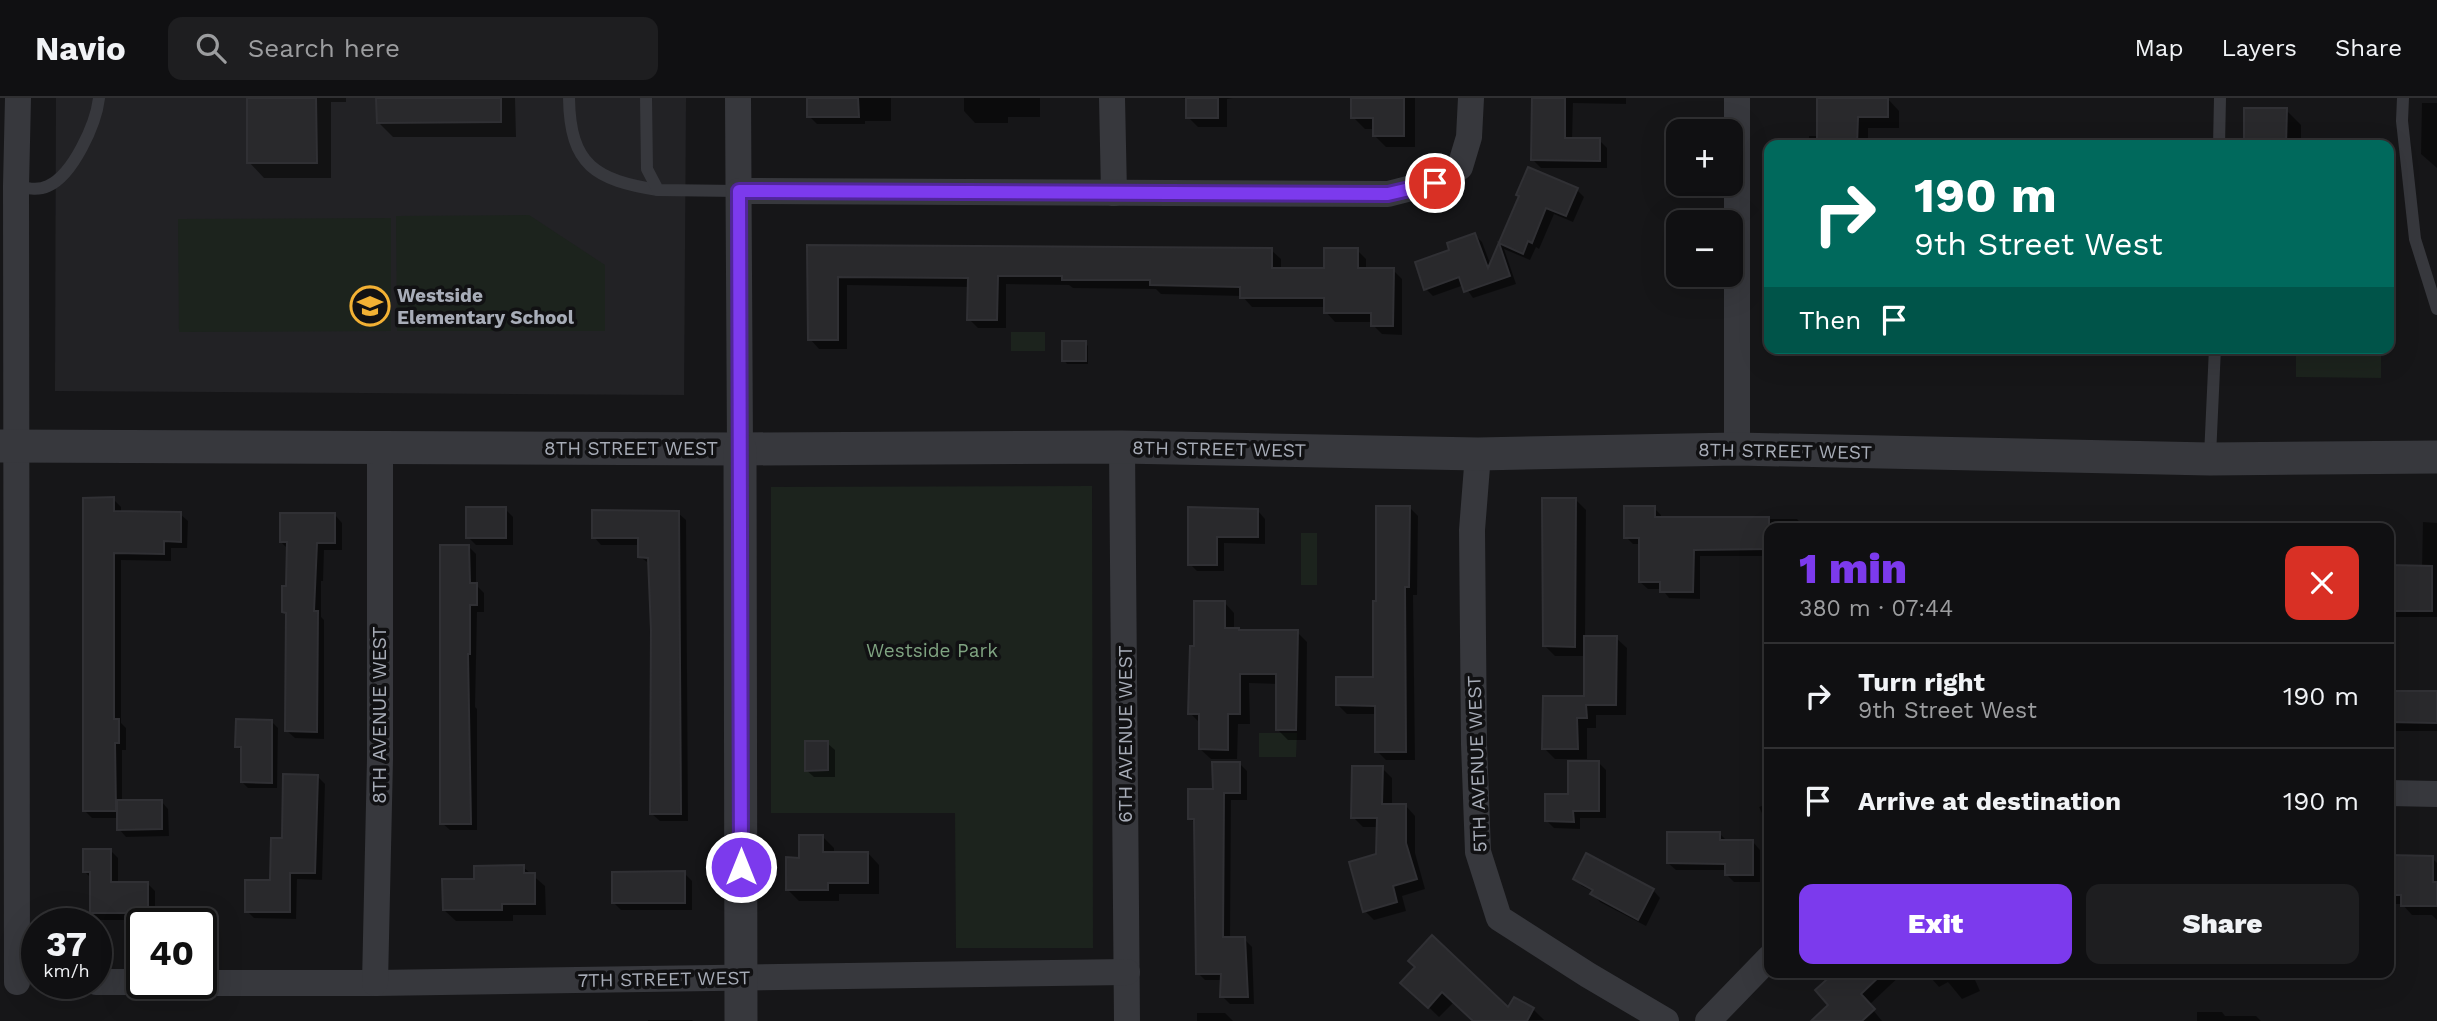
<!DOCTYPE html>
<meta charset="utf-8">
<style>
body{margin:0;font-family:"Work Sans",sans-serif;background:#1e1e20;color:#f1f3f6;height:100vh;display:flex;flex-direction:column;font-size:26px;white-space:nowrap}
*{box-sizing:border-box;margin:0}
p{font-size:23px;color:#9c9d9f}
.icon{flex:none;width:38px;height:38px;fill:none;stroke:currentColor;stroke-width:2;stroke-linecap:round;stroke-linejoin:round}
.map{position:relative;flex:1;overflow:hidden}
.sheet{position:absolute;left:1764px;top:425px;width:630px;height:455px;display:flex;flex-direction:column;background:#101012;border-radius:14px;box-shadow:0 7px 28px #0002,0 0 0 2px #303032}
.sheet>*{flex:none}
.top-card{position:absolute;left:1764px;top:42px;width:630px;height:214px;border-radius:14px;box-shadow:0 7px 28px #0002,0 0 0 2px #303032;background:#00695c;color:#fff;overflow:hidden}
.controls{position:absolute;left:1666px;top:21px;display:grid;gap:14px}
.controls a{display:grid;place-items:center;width:77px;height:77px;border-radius:14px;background:#101012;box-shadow:0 7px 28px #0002,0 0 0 2px #303032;font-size:35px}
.speed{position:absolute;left:21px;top:810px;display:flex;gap:14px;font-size:35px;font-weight:700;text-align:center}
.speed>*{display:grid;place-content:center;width:91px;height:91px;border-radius:50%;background:#101012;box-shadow:0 7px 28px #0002,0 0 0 2px #303032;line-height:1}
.speed small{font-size:18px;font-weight:400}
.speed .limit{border:4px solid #111;border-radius:10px;background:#fff;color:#111}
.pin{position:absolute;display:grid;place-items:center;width:60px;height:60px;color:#fff;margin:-30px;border:4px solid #fff;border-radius:50%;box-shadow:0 2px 7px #0007}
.me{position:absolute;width:77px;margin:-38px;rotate:0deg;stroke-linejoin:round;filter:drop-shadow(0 0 5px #0008)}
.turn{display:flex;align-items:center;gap:24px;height:147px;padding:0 35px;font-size:32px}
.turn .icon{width:91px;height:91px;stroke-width:2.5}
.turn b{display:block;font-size:49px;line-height:60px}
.then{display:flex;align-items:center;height:66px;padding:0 35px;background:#0003;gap:14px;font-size:26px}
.round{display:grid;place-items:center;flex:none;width:74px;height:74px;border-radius:14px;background:#1e1e20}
.overview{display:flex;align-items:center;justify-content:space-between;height:119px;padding:0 35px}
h1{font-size:42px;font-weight:800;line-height:52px;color:#7c3aed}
.action{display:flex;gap:14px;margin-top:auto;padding:14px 35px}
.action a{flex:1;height:80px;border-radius:14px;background:#7c3aed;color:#fff;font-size:28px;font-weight:800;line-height:80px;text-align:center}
.action a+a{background:#1e1e20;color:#f1f3f6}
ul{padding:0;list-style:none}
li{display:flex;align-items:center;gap:21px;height:105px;padding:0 35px;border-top:2px solid #303032}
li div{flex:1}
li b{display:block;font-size:26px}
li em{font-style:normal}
header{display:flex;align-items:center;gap:42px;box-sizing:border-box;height:98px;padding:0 35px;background:#101012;border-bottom:2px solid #303032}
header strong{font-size:33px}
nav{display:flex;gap:38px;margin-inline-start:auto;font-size:24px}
.search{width:490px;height:63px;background:#1e1e20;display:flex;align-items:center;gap:18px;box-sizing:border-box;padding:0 24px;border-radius:14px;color:#9c9d9f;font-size:26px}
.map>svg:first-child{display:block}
</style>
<header>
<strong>Navio</strong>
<div class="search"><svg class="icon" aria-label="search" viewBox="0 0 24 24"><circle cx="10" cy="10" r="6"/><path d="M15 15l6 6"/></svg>Search here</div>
<nav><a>Map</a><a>Layers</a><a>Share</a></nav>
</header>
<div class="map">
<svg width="2437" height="923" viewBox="0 0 2437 923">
<rect width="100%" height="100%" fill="#161618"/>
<polygon fill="#222225" points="56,0 686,0 684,297 55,293"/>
<g fill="#1c231d">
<polygon points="529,117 605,167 605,233 397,233 396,118"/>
<polygon points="391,120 391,233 179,234 178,121"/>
<rect x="1011" y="234" width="34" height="19"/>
<polygon points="2296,250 2381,250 2381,280 2296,279"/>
<polygon points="1092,388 1093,850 956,850 955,715 771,715 771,389"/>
<rect x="1301" y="435" width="16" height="52"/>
<polygon points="1259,635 1297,635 1296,659 1259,659"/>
</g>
<g fill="#0007">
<polygon points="249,0 346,0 346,4 331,4 331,80 264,80 249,64"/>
<polygon points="378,0 515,0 516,39 393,39 378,24"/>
<polygon points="809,0 891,0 891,23 865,23 865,26 817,26 809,18"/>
<polygon points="964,0 1040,0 1040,19 1008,19 1008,25 975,25 964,13"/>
<polygon points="1181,0 1233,0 1227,1 1227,29 1198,29 1188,19 1188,1"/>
<polygon points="1353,0 1415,0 1415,49 1386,49 1375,38 1375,31 1365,31 1353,19"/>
<polygon points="1534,0 1626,0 1626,6 1573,5 1572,42 1599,42 1607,50 1607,70 1541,70 1533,62"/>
<polygon points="1816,0 1888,1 1899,13 1899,30 1868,30 1868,47 1809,47 1809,38 1819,38 1819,3"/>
<polygon points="2422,5 2437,5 2437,70 2421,56"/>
<polygon points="2246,12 2286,12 2301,27 2301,47 2246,47"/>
<polygon points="1577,92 1584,99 1573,124 1554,116 1539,151 1536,149 1530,162 1504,151 1516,186 1473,200 1464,187 1433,198 1426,191 1452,153 1475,137 1482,144 1491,168 1520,99"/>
<polygon points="809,149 1271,152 1281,161 1281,171 1326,172 1357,152 1366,161 1366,171 1393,172 1402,181 1402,237 1382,236 1373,227 1373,224 1335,224 1326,214 1326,209 1252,209 1242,198 1161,196 1156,191 1073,190 1069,187 1006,186 1006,230 978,230 969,221 969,189 847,187 847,251 819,251 810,241"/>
<polygon points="1085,245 1088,248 1088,266 1067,266 1064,262"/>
<polygon points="113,401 121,409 121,415 180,416 188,423 187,450 171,450 171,463 121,462 121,625 126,630 126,652 122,652 122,704 161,703 168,711 169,738 126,739 119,731 119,720 92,720 85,713"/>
<polygon points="1576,402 1586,412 1585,539 1616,540 1627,550 1626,617 1596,617 1596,630 1587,630 1587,661 1555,661 1544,650 1586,600 1586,558 1555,558 1545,548"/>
<polygon points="1409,409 1418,418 1417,497 1413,497 1415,662 1386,662 1377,653 1377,616 1347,616 1338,607 1374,581 1378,504"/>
<polygon points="1654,410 1661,417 1661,421 1797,421 1805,430 1769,430 1769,458 1700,458 1700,501 1669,500 1662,491 1648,491 1640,484 1641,446 1633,446 1626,439"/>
<polygon points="505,411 513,419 513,447 476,447 468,439"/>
<polygon points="1190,411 1258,413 1265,421 1265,446 1224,445 1224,473 1197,473 1190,466"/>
<polygon points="678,415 686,422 688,723 660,723 652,716 653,532 650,466 640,459 640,447 601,447 594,439"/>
<polygon points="335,417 342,425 342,452 324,452 323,483 321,483 321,519 324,522 324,641 295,640 287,633 288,518 284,514 288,490 288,451 281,444"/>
<polygon points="2126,423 2134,430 1871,430 1871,424"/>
<polygon points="2178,423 2372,425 2378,430 2178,430"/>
<polygon points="2423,424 2437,425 2437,519 2390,519 2389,469 2422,469"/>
<polygon points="468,448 476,456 476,487 484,495 484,514 477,514 475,609 477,611 477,732 450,732 442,725"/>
<polygon points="1224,504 1234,515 1234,532 1241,534 1297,534 1307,544 1306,642 1288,642 1278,632 1278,586 1249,585 1250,626 1238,626 1237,661 1211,661 1200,651 1201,626 1190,615 1196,550"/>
<rect x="2389" y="594" width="48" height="39"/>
<polygon points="272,624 278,630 277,690 248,690 242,684 243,654 237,648"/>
<polygon points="827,645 835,652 835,679 814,679 806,672"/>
<polygon points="1599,665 1606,672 1606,720 1580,720 1580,731 1554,730 1547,723"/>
<polygon points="1240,666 1247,673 1247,702 1231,702 1230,841 1244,841 1252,849 1254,906 1230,906 1222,898 1222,882 1205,882 1198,875 1196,726 1190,720"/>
<polygon points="1382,670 1392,680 1392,708 1406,708 1415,718 1415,755 1425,791 1402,798 1406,813 1374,822 1365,813 1378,757 1378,729 1363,729 1353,719"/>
<polygon points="317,678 325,686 322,782 297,781 296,821 254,820 247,813 272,784"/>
<polygon points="1769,705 1769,730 1759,709"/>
<polygon points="1720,736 1728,744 1753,744 1760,752 1760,784 1734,784 1726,776 1726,772 1676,772 1668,765"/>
<polygon points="822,738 834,750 834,755 868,755 879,767 879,796 839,796 839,803 799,803 787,791 801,761"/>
<polygon points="110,752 118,760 118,786 148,786 155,793 155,822 100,822 92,814 92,781 85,774"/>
<polygon points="2389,759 2432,760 2437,765 2437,822 2432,817 2412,817 2402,806 2389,806"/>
<polygon points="523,769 545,788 546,817 513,817 513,823 456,823 444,812 475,783"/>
<polygon points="684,775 692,783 692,812 621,812 613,804"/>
<polygon points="1575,781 1653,792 1660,800 1646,828 1600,804 1593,796 1594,794 1582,788"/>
<polygon points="1417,869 1509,912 1533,911 1544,922 1474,923 1454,904 1439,919 1414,895"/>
<polygon points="1837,875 1903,875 1869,907 1882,923 1813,923 1831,907"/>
<polygon points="1927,875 1985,875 1986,876 1975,882 1980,893 1962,901 1948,884 1939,889"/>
<polygon points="2197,914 2222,914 2225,918 2256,918 2261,923 2197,923"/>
<polygon points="1197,915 1225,915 1233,923 1197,923"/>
<polygon points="648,922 692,922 693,923 648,923"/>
</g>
<g fill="#29292c" stroke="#303034" stroke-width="2">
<polygon points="247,0 316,0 317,65 247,65"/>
<polygon points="376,0 501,0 501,24 377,25"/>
<polygon points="807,0 858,0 859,19 807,19"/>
<rect x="1186" y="0" width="32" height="20"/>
<polygon points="1351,0 1404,0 1404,38 1373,38 1373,20 1351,20"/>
<polygon points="1532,0 1565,0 1565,40 1600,40 1600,63 1531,62"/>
<polygon points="1817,0 1888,0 1888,19 1858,19 1857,47 1817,47"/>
<polygon points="2244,10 2287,10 2286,47 2244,47"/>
<polygon points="1528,69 1578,90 1566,118 1546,110 1532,145 1528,143 1523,156 1499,145 1510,178 1464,194 1459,179 1424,192 1415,164 1449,152 1447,145 1475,135 1488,170 1519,98 1516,97"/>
<polygon points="807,147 1272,150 1272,170 1324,170 1324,150 1358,150 1358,170 1394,170 1393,228 1371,228 1371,215 1324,215 1324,200 1240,200 1240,189 1150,187 1150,182 1062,182 1062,178 998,178 997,222 967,222 968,180 838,179 838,242 808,242"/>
<rect x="1062" y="243" width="24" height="20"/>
<polygon points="114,399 114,413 181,414 181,444 164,443 164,456 114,455 114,621 119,621 119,645 115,645 116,713 83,713 83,400"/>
<polygon points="1542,400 1576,400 1575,549 1543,548"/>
<polygon points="1376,408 1410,408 1409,489 1405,489 1406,654 1375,654 1375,608 1336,607 1336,579 1373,579 1373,503 1376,503"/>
<polygon points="1624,408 1655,408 1655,419 1769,419 1769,451 1694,452 1693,494 1660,494 1660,484 1639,484 1639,440 1624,440"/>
<rect x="466" y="409" width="40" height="31"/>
<polygon points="1188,409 1258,411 1258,439 1217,439 1217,467 1188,467"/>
<polygon points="592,412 679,413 681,716 650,716 651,532 648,460 638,459 638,440 592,440"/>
<polygon points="280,415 335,415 335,445 317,445 314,513 318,513 317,634 285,633 286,515 282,514 282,488 286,488 287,444 280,444"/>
<polygon points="440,447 469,447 470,485 477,485 477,507 470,507 470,556 468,556 471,726 440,726"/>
<polygon points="2389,467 2432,468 2432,513 2389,513"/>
<polygon points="1194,503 1225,503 1225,530 1239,530 1239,532 1298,532 1296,632 1276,632 1276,576 1240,576 1240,616 1228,616 1228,652 1199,651 1199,616 1188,616 1190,548 1194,548"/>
<polygon points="1584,538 1617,538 1616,607 1586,607 1587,620 1577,620 1578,651 1542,651 1543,598 1584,598"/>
<polygon points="2389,593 2437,593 2437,625 2389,624"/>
<polygon points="236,621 272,622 272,685 241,684 241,649 235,649"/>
<polygon points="805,643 828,643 828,672 805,673"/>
<polygon points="1568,663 1599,663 1599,713 1573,713 1574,724 1545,723 1545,696 1568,696"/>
<polygon points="1212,664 1240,664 1240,695 1224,695 1223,839 1245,839 1248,899 1220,899 1221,876 1196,876 1194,721 1188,721 1188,691 1213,691"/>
<polygon points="1352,668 1383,668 1382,706 1406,706 1406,745 1417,781 1393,788 1397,804 1363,814 1349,764 1376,756 1377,720 1351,720"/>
<polygon points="283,676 318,677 315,775 290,775 290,814 245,814 245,782 270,782 271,740 282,740"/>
<polygon points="117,702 162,702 162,731 117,732"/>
<polygon points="1667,734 1720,734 1720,742 1753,742 1753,777 1725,777 1725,766 1667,765"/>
<polygon points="799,737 823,737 823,754 868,754 868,785 828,785 828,792 786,792 786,759 799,760"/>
<polygon points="83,751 111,751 111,784 148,784 148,815 90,815 90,774 83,774"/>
<polygon points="1586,755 1654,791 1638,822 1590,796 1593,792 1573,781"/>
<polygon points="2389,757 2433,758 2433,784 2437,784 2437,808 2401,808 2401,797 2389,797"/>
<polygon points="524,767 524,775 535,775 535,806 502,806 502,812 443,812 442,781 474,781 474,768"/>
<polygon points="685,773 685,805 612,805 612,774"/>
<polygon points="1432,837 1508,909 1514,899 1534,910 1527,923 1473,923 1442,894 1428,910 1400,885 1415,869 1408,863"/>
<polygon points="1834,875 1883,875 1861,896 1875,911 1862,923 1811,923 1828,907 1815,892"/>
</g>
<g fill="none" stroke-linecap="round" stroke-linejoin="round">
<g stroke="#37383d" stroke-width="12">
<path d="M569,0C570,68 596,82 658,92"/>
<polyline points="646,0 647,71 658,92 739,93"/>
<polyline points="2403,0 2402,23 2415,141 2437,211"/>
<polyline points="2219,47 2220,0"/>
<path d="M16,88C27,90 37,93 48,88C73,77 96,26 99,0"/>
<polyline points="2210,358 2215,250"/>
</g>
<g stroke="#37383d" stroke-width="26">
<polyline points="738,0 740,351"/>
<polyline points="1112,0 1114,95"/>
<polyline points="739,93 1388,96 1435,84 1460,69 1469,39 1471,0"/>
<polyline points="1122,349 1127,923"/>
<polyline points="1737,351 1737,0"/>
<polyline points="1478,356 1472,432 1474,646 1478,754 1499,820 1588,877 1666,923"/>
<polyline points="2389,695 2437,696"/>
<polyline points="17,884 16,88 18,0"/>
<polyline points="96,884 142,884"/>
<polyline points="201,885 375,885 1127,874"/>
<polyline points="375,885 380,661 380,349"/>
<polyline points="1708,923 1769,860"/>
</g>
<g stroke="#37383d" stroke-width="33">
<polyline points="0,348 740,351 1122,349 1478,356 1737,351 2210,361 2437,359"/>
<polyline points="740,351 741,923"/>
</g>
</g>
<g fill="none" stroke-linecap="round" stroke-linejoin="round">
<g stroke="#51269a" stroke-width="18">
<polyline id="route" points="741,769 739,93 1388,96 1435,85"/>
</g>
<use href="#route" stroke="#7c3aed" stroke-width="12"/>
</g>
<defs>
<g id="school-ring" transform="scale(2.0125)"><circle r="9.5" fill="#111113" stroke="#f2b134" stroke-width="1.5"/><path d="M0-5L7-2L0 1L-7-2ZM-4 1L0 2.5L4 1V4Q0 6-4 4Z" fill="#f2b134"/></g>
</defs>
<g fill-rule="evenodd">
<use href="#school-ring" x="370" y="208"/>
</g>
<g text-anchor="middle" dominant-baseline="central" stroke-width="7" stroke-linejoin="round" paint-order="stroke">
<g font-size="19" font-weight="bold" fill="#a8adb8" stroke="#111113" text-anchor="start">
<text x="397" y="197">Westside<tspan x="397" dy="22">Elementary School</tspan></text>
</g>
<g font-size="19" fill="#a8adb8" stroke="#111113">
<text x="631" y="350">8TH STREET WEST</text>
<text transform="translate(1219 351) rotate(1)">8TH STREET WEST</text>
<text transform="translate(1785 353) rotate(1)">8TH STREET WEST</text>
<text transform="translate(379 617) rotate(-90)">8TH AVENUE WEST</text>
<text transform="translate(1125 636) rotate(-90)">6TH AVENUE WEST</text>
<text transform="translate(1477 666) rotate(-92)">5TH AVENUE WEST</text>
<text transform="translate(664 881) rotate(-1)">7TH STREET WEST</text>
</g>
<g font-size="19" fill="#7fa381" stroke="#111113">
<text x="932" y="552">Westside Park</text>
</g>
</g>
</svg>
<div class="controls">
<a>+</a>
<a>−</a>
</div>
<div class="speed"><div>37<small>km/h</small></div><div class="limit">40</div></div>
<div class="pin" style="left:1435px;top:85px;background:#d93025"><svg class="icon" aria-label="arrive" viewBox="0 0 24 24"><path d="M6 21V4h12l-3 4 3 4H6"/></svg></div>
<svg class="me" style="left:741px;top:769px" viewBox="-20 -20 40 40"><circle r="17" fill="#7c3aed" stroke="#fff" stroke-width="3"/><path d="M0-11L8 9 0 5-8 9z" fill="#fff"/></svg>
<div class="top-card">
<div class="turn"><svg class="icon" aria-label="right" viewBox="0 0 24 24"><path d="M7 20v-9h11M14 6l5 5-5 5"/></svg><div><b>190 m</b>9th Street West</div></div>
<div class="then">Then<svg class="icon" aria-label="arrive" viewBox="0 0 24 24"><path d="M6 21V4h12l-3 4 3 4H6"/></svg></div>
</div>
<section class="sheet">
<div class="overview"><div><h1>1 min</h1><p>380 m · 07:44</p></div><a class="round" style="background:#d93025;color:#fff"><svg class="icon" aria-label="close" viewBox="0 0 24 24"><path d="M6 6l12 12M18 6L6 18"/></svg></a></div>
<ul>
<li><svg class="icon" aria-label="right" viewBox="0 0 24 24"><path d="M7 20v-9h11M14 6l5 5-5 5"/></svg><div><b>Turn right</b><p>9th Street West</p></div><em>190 m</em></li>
<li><svg class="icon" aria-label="arrive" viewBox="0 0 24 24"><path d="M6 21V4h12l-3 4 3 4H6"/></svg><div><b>Arrive at destination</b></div><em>190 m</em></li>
</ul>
<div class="action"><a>Exit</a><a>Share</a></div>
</section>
</div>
